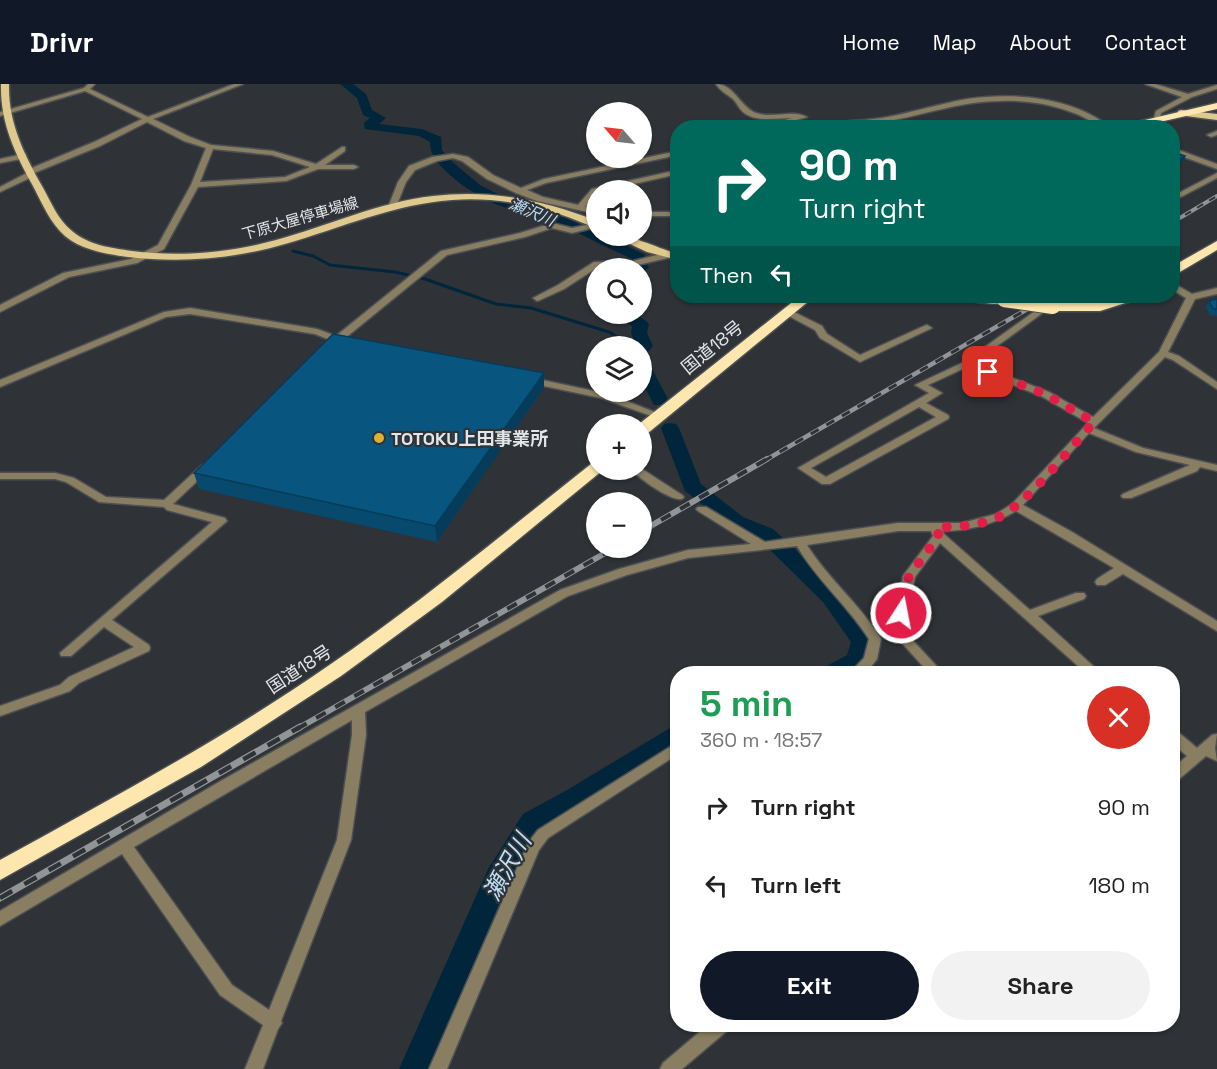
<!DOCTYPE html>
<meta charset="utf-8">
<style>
body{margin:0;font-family:"Space Grotesk","Noto Sans JP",sans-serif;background:#f2f2f2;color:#222;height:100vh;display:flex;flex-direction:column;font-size:22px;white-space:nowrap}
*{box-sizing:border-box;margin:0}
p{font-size:20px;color:#767676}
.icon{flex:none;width:33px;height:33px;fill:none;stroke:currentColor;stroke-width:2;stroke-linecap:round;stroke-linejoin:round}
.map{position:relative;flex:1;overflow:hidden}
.details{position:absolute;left:670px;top:582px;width:510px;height:366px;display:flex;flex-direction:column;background:#fff;border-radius:24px;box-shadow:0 2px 4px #0004}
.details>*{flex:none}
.hud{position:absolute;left:670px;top:36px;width:510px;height:183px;border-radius:24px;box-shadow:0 2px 4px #0004;background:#00695c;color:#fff;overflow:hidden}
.needle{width:39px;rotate:298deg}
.buttons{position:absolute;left:586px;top:18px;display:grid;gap:12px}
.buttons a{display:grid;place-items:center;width:66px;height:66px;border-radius:50%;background:#fff;box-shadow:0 2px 4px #0004;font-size:30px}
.pin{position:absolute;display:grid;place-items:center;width:51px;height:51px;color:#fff;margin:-26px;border-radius:12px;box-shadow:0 3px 9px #0006}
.me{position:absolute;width:66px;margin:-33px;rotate:11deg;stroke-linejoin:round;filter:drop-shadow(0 0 4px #0008)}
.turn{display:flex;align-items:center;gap:21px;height:126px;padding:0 30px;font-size:27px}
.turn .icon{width:78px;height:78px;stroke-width:2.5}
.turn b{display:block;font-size:42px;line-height:51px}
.then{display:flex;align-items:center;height:57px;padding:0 30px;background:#0003;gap:12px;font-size:22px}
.round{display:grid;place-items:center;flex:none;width:63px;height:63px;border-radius:32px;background:#f2f2f2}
.overview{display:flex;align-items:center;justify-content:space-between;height:102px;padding:0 30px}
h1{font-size:36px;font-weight:700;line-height:45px;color:#1e9e55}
.action{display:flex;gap:12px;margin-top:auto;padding:12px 30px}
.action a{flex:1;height:69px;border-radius:36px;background:#111827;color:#fff;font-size:24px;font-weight:700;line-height:69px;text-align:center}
.action a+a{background:#f2f2f2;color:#222}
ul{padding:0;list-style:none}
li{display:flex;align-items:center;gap:18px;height:78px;padding:0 30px}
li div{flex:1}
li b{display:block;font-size:22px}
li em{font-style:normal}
header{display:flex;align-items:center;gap:36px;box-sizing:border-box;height:84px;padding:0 30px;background:#111827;color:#fff}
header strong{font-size:28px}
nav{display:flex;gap:33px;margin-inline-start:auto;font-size:21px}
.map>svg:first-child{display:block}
</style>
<header>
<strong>Drivr</strong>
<nav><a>Home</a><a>Map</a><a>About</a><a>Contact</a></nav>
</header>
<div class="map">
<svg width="1217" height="985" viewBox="0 0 1217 985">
<rect width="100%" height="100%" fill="#2f3337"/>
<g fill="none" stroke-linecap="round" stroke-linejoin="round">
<polyline stroke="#01263b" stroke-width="3" points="293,167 313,172 330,181 395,188 425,195 496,220 531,224 609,248 632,262"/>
<g fill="#01263b" fill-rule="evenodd">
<path d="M340,0H353L366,10L372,26L386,34L379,40L422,45L441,53L442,66L449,75L480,101L507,115L557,130L597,148V152H604L644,170L649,184L642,188V184H634L632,175C604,162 576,147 547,136C531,130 514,127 498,121C477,113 428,82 430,58L419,52L365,45L364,39L370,34L363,31L357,14Z"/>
<path d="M613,230C626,229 639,229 649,240L647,249L653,262L648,268L642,269V262H635L636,261L631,249L632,242Z"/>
<polygon points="642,270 650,275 651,283 669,317 666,321 654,321 642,298"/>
<polygon points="670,339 676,340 679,344 701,400 743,433 773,445 795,465 819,492 839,508 873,558 865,582 851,590 820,590 823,584 847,571 851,558 823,518 759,455 729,441 685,407 661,344 664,340"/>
<polygon points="678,641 678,662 585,720 541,744 512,790 429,985 399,985 488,785 523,730 567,706 670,644"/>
</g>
<g stroke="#4c5053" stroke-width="3">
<g id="minor">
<path d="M88,0H95L90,5L148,33L234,0H243L153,35L190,53L211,61L273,67L316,80L342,63H345V67L325,81H354L358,83L354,85H318L286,97L198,103L164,165L137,179L69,193L0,228V221L63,189L131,175L158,161L191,101L206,64L184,57L147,38L100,62L34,89V92L0,108V103L27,89V86L94,58L142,35L85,7L0,32V28L84,4ZM213,65L272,71L310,83L285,93L200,98Z"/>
<path d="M716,0C734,0 741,24 756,29C773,35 792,25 807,33L782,40C816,38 849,39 882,34C911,29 938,20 967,15C1014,8 1073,13 1111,44C1097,44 1087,33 1074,29C1051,20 1026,16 1001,17C961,17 924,31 884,38C842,45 798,44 756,44L792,34C777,34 754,39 742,27C738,23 737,19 733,15C727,10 720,7 716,0Z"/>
<polygon points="1145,0 1155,0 1188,10 1217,1 1217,5 1192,13 1161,29 1160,34 1157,36 1154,34 1156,27 1182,13"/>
<polygon points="1217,47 1217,51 1211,53 1207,51"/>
<polygon points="1173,64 1217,80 1217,85 1173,69"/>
<polygon points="678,67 678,71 546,99 527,106 543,113 578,121 592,105 678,86 678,90 607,106 597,106 597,110 585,123 597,126 597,130 537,117 516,109 487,95 462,77 453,74 437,77 415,86 406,98 396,123 389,121 398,98 409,82 432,73 453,70 468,73 493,91 521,104 544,95"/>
<polygon points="23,70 26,70 26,74 0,79 0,75"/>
<polygon points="1217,89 1217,94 1173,117 1173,112"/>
<rect x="642" y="128" width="36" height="4"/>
<polygon points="552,139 572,144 597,139 597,143 572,149 552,144 525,153 447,171 344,255 346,257 344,259 338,259 330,264 325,261 330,256 315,250 190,230 166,233 0,303 0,296 164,228 190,224 317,245 336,252 441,167 520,149"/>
<polygon points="675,153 678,153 678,158 673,156"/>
<polygon points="669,168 672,169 672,173 633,182 613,184 598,183 564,205 540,216 537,217 533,214 558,201 594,178 633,177"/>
<path d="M1173,199L1192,210L1217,204V210L1195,215L1168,268L1179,272L1217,298V305L1173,276L1165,273L1094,344L1143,364L1217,381V387L1200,383L1197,387L1131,414H1123L1121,412L1123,410L1190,381L1136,368L1089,349L1023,421L1072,448L1217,537V547L1123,490L1105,501H1097L1095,498L1097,495L1114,484L1016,427C995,440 968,447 943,447L944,450L1030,526L1076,509H1084L1086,512L1084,515L1038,532L1102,590H1087L940,459L915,493L904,547L944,590H930L892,548L903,492L933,452L931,447H898L807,461C828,495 860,520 881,555L877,575L865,590H849L864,574L869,555C848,522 817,496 797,462L688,474L627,491L568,512L365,628L366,651L351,756L281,937L282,939L278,945L263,985H245L263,941L220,911L122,770L0,842V827L219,698L560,506L619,485L688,466L751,460L698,427L696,425L698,423H706L765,458L898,439H962L996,430L1012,420L1088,339L1041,312L967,283L928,301L942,309L926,319L948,331L949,333L948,335L830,400H822L798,384L929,309L915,301L964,278L1038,225L1043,228L1041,230L974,279L1049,308L1093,333L1159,268L1186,214L1173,206ZM919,323L936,333L826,393L811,384ZM352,636V651L337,756L269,926L232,901L134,763Z"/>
<polygon points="788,225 822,242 827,250 860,271 924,242 927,241 932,244 860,278 820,254 815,246 785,230 783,228"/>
<polygon points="528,293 608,310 665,332 660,335 601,314 525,298 523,296"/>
<polygon points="206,380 211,383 210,385 173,420 225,434 227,437 112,536 149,561 150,564 149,567 79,599 70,607 0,632 0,622 60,601 69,593 134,563 104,543 71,572 61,572 60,569 212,438 167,426 164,423 99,418 66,398 55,395 0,395 0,389 55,389 74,394 106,413 164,416 202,381"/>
<path d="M642,385L682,411L684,413L682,415C670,417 640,395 632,386Z"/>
<polygon points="990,584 995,586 996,590 982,590 983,587"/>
<polygon points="1173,647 1178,648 1197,664 1212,651 1217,650 1215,664 1217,677 1206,672 1178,696 1173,697 1173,684 1187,672 1173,660"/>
<polygon points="678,658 678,670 548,754 539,766 447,985 429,985 528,759 538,746"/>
<polygon points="709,940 730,940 728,946 682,985 660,985 663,979"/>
</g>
</g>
<g stroke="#4c5053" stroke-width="3">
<g id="major">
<path d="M1,0H9C8,38 24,70 42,102C51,118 58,136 72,147C88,161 111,164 132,167C180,173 229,169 276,156C328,142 379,118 433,112C490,105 544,116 597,137V144C584,140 572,134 559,130C524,119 488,113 452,116C394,120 341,144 285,160C234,175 181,179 128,173C107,170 81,166 65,152C50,139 42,119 33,102C15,70 0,38 1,0Z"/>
<polygon points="1181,26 1217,30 1217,36 1178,31 1178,27"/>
<path d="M613,152C631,150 659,165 678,170V176L647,168Z"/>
</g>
</g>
<g stroke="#4c5053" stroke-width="3">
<g id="highway">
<polygon points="1217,19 1217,25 1133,44 1111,44"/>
<polygon points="1217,157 1217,166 1173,192 1173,182"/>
<polygon points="800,212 815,212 648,349 642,351 642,340 639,340"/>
<path d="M962,212L1009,213L1011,216C1003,223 970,219 962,212Z"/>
<polygon points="1121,212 1140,212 1138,215 1100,227 1053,227 1046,223 1053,219 1099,219"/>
<path d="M597,378V386H603L442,518L341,592L201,683L0,796V776C111,715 224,654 328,582C420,519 505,448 591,380Z"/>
</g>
</g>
<use href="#minor" fill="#897e62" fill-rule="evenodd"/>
<use href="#major" fill="#e0c98d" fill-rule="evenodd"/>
<use href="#highway" fill="#fde7ae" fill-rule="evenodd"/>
<g stroke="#919597" stroke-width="4">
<polyline id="rail-far3" points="1173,138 1217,112"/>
</g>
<g stroke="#919597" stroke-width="4.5">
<polyline id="rail-far2" points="764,377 1050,212"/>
</g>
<g stroke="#919597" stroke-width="6">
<g id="rail-far1">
<polyline points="642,447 767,375"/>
<polyline points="297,645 614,464"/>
</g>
</g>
<g stroke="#919597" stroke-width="7">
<polyline id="rail" points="0,814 300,643"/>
</g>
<use href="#rail-far3" stroke="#2f3337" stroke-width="2" stroke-dasharray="7" stroke-linecap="butt"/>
<use href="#rail-far2" stroke="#2f3337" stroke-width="3" stroke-dasharray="9" stroke-linecap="butt"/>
<use href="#rail-far1" stroke="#2f3337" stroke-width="4" stroke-dasharray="11" stroke-linecap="butt"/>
<use href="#rail" stroke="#2f3337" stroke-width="4.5" stroke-dasharray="14" stroke-linecap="butt"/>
<g stroke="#4c5053" stroke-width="16" stroke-linecap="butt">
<polyline id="highway-bridge" points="1004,216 1053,223"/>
</g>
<use href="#highway-bridge" stroke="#fde7ae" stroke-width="14"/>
</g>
<g fill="#074a6d">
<polygon points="1217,215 1217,232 1210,231 1206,223 1209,217"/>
<polygon points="544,289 544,304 437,458 199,405 194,389"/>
</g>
<g fill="#063c59">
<polygon points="1185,72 1185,76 1173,82 1173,80"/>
<polygon points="544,289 544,304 437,458 435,442"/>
</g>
<g fill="#08567f" stroke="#063c59" stroke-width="1.5">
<polygon points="1173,67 1173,68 1185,72 1173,80"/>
<polygon points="1217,215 1217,225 1213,225 1209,217"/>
<polygon points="333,250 544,289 435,442 194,389"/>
</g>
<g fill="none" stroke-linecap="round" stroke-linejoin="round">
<path stroke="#e11d48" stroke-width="10" stroke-dasharray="0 18" d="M901,529L909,492L939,452L936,443C958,443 979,442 999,433C1026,421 1072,362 1094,338L1045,310L988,288"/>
</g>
<circle fill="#dcb233" stroke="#2f3337" stroke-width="2" cx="379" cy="354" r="6"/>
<g text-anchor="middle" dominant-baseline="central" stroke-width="4.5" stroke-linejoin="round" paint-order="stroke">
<g font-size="15" fill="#e3e6e8" stroke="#2f3337">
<text transform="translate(300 134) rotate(-16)">下原大屋停車場線</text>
</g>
<g font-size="16" font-style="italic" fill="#bddff8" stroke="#2f3337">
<text transform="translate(532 128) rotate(23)">瀬沢川</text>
</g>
<g font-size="18" fill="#e3e6e8" stroke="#2f3337">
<text transform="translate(712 263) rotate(-39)">国道18号</text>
<text transform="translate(299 585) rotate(-33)">国道18号</text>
</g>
<g font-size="18" font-weight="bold" fill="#e3e6e8" stroke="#2f3337" text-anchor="start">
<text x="391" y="354">TOTOKU上田事業所</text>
</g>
<g font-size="24" font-style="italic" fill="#bddff8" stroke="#2f3337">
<text transform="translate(507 783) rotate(-61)">瀬沢川</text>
</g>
</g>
</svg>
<div class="buttons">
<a><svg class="needle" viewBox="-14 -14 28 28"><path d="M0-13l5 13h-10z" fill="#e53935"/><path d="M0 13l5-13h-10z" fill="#767676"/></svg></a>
<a><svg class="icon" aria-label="sound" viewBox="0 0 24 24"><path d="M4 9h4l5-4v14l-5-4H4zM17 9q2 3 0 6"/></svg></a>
<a><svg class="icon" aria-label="search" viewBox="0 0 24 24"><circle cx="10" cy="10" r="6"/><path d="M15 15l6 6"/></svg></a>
<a><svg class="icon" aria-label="layers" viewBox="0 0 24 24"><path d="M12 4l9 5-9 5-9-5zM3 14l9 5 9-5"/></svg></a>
<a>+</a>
<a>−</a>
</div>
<div class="pin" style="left:988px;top:288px;background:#d93025"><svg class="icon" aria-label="arrive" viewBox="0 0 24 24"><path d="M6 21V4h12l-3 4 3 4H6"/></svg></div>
<svg class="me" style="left:901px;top:529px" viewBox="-20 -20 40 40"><circle r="17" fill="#e11d48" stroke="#fff" stroke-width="3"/><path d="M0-11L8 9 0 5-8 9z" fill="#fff"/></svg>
<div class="hud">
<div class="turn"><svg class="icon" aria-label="right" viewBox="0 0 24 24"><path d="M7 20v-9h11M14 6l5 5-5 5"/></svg><div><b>90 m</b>Turn right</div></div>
<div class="then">Then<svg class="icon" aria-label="left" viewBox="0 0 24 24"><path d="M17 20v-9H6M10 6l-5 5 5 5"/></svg></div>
</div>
<section class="details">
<div class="overview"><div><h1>5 min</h1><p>360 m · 18:57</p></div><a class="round" style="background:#d93025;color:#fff"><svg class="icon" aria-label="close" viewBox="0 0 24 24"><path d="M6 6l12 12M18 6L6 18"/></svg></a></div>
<ul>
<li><svg class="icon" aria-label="right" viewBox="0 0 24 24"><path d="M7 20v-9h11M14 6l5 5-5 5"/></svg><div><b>Turn right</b></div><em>90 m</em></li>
<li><svg class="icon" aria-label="left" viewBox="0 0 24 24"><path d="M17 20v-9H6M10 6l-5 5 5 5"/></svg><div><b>Turn left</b></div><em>180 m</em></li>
</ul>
<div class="action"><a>Exit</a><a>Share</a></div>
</section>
</div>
